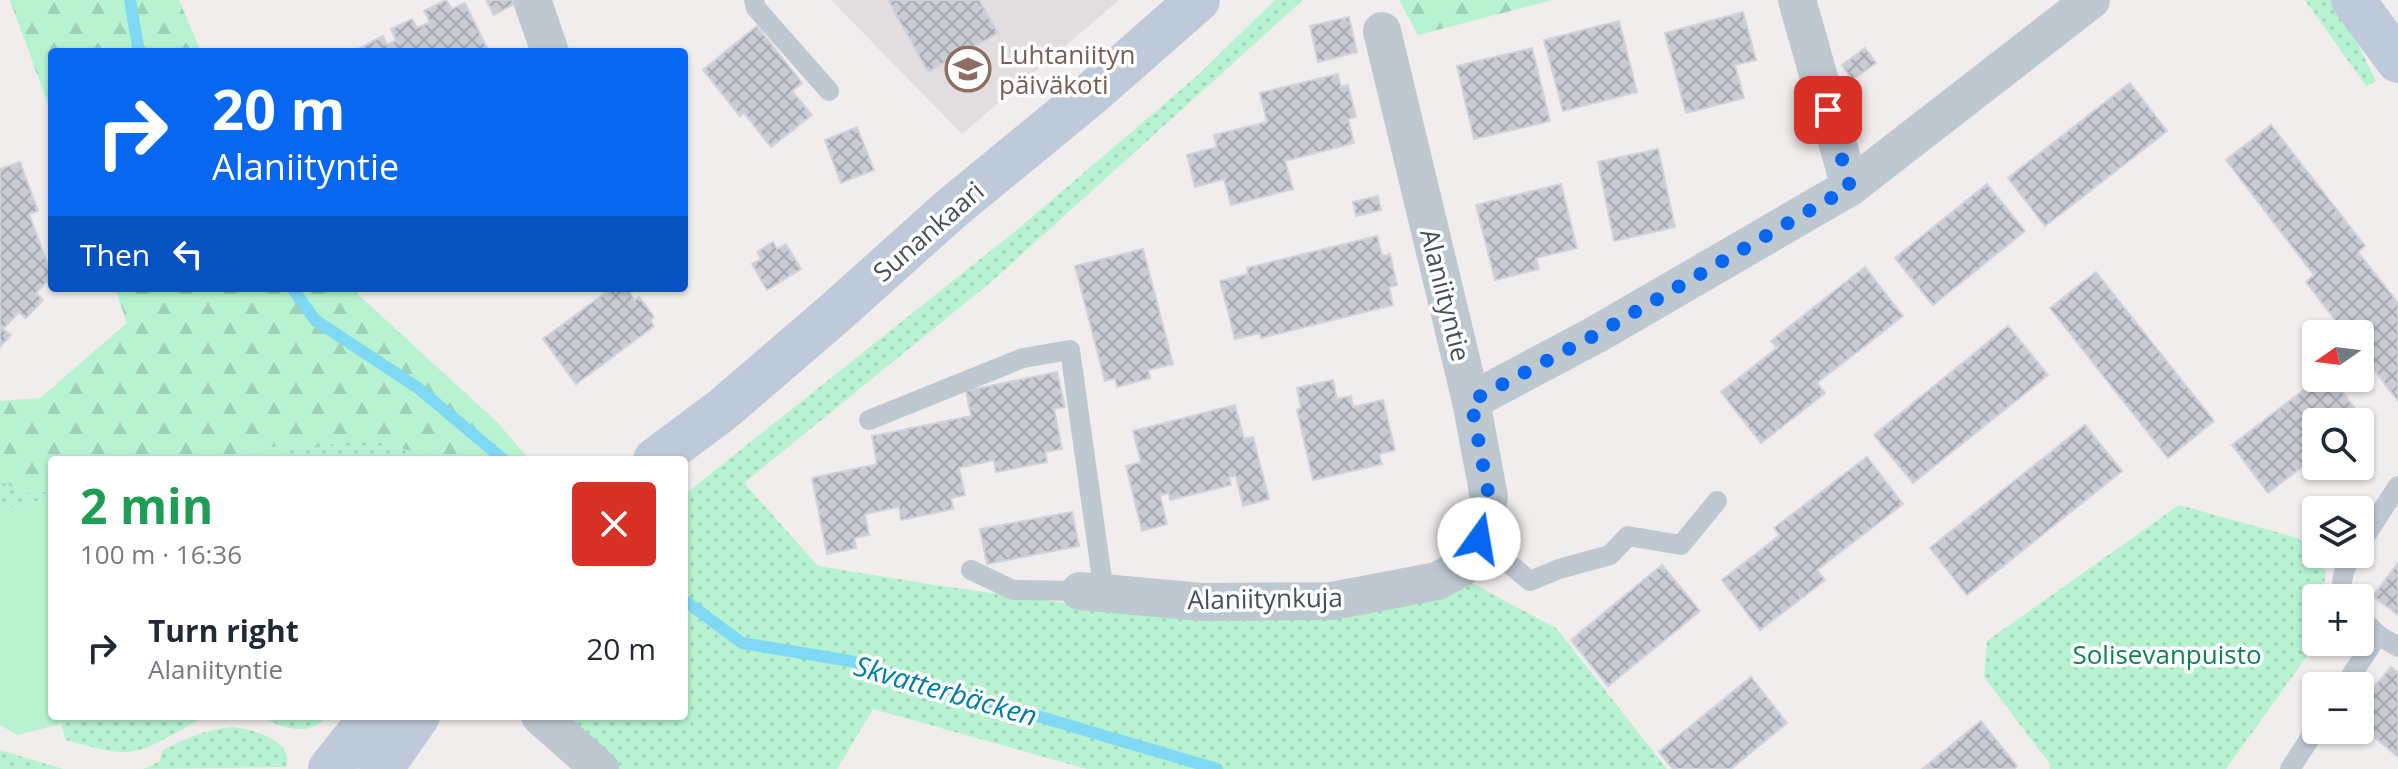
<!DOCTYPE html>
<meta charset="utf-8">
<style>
body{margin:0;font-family:"Open Sans",sans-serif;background:#f2f2f3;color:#1f2937;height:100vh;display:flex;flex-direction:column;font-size:30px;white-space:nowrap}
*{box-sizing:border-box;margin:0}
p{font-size:26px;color:#747a83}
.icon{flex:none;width:44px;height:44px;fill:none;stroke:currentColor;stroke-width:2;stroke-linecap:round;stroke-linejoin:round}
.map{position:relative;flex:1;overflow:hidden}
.side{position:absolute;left:48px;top:456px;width:640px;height:264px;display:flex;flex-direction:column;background:#fff;border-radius:8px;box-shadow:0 2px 6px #0004}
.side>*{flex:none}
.top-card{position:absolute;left:48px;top:48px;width:640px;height:244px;border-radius:8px;box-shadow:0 2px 6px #0004;background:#0867f0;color:#fff;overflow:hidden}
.needle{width:52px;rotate:256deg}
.fabs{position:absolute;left:2302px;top:320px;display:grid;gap:16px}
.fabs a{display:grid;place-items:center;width:72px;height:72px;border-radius:8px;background:#fff;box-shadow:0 2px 6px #0004;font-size:40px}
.pin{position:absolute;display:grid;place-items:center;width:68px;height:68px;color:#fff;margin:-34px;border-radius:16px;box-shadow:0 4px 12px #0006}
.me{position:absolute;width:88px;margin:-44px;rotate:13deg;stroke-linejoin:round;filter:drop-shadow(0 0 6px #0008)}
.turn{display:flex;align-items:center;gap:28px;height:168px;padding:0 32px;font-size:36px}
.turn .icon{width:104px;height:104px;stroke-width:2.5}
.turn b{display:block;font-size:56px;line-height:68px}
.then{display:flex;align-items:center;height:76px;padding:0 32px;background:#0003;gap:16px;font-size:30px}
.round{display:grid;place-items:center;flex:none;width:84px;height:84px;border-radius:8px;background:#f2f2f3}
.headline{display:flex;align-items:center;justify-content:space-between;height:136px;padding:0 32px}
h1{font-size:48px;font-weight:700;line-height:60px;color:#1e9e55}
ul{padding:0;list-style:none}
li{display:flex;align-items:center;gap:24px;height:112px;padding:0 32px}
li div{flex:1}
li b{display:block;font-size:30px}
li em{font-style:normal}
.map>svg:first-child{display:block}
</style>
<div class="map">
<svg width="2398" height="769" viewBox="0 0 2398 769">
<defs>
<pattern id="grass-dots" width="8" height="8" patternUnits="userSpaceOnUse" patternTransform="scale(2)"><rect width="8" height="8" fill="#b7f3d0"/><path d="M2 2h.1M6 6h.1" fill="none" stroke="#9fd2b5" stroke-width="1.8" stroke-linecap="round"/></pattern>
<pattern id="forest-firs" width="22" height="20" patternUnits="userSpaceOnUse" patternTransform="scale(2)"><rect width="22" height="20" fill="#b7f3d0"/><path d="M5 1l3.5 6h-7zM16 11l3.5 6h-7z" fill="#9fd2b5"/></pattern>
<pattern id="building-cross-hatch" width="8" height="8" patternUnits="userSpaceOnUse" patternTransform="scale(2)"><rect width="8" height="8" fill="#c9ccd4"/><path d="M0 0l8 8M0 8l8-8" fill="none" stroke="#a5a8af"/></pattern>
</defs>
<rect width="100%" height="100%" fill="#f1eded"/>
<polygon fill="#e2dedf" points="831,0 1119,0 962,134"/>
<g fill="url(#grass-dots)">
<polygon points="1275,0 1303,0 991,282 744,483 818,566 935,585 1153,615 1468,581 1556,628 1667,769 1087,769 873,709 837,769 618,769 560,716 684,716 684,495 1018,229 1197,76"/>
<polygon points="2305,0 2333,0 2344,16 2376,81 2366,86"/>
<polygon points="337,443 383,443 440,460 281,460 278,446 314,448"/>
<polygon points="0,482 34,495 48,491 51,498 0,510"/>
<polygon points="2179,505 2298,538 2326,572 2322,598 2316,598 2317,642 2226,769 2050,769 2050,764 1984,677 1987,641"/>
<path d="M90,716H208C185,725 152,751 128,752C107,753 86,745 66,740L61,724Z"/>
<path d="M259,716H327C308,739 280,727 259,716Z"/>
<path d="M233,727C252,729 296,741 286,767L143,769L159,762L163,750C186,738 206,729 233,727Z"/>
<polygon points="0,750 63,769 0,769"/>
</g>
<g fill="url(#forest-firs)">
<polygon points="10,0 179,0 201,52 52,52 52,115"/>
<polygon points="1399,0 1553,0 1418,35"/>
<polygon points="115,288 351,288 498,423 530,460 440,460 383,443 337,443 314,448 278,446 217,460 52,460 51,498 47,491 34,495 0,482 0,401 40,398 127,323"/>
</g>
<g fill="#b7f3d0">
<polygon points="278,446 281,460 217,460"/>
<polygon points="52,498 52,716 90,716 18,735 0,725 0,510"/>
</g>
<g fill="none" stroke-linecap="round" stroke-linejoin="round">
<g stroke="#80d9f4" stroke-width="12">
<polyline points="130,0 139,52"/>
<polyline points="292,288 315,320 418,388 504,460"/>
<polyline points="684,600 742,643 850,661 1217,769"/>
</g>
</g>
<g fill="url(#building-cross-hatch)" stroke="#d1d3da" stroke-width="2">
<polygon points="446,0 452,9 465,3 489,52 362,52 360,48 383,36 387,45 396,40 391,29 412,19 417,28 430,22 424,11"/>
<polygon points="486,0 512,0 514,4 494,15"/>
<polygon points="888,0 979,0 998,33 928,72"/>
<polygon points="1743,12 1756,60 1735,65 1744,98 1686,113 1665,33"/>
<polygon points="1349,17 1357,52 1318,62 1310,26"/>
<polygon points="1619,21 1637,92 1563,111 1544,40"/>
<polygon points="757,26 802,83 792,91 812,115 771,147 744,113 740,116 703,70"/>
<polygon points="1532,48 1550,121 1474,139 1457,66"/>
<polygon points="1865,48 1876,63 1852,80 1842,65"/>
<polygon points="1338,74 1341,87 1348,85 1356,117 1348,119 1354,143 1285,161 1293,189 1231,205 1224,179 1195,187 1187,155 1217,147 1214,135 1267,122 1260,93"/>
<polygon points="2130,83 2167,131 2045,226 2008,178"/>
<polygon points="2271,125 2365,246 2358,252 2398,303 2398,401 2360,352 2360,334 2346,334 2306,282 2314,275 2226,160"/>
<polygon points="857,127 874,170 841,183 825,140"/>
<polygon points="1658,149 1675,227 1614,241 1598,162"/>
<polygon points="20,162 38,211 29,214 52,276 36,293 43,300 26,318 19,312 3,329 11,335 0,347 0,169"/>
<polygon points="1561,184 1577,248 1536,258 1539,269 1495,280 1476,205"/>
<polygon points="1987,184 2025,231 1933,305 1895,258"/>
<polygon points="1378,196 1381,210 1356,216 1353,202"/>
<polygon points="1377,236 1382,256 1390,254 1397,285 1389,287 1393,305 1261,338 1260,333 1235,339 1220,281 1248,274 1247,268"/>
<polygon points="773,242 777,249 786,244 801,269 767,290 752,264 761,259 757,252"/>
<polygon points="1143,249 1173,364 1148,370 1150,378 1117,387 1115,378 1105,381 1075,266"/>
<polygon points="1865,267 1903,316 1817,383 1825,393 1761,443 1721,392 1777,348 1771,341"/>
<polygon points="2096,272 2214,421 2168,458 2050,308"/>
<polygon points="612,288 626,288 635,300 639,297 654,317 650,320 654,326 576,384 543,339"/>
<polygon points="2008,326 2048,375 1913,483 1874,435"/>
<polygon points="1057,372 1065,407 1054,409 1062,449 1045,452 1047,462 996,472 994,460 959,468 965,495 951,498 953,509 901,520 899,507 865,514 869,535 854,538 856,548 827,554 812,478 877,464 872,436 971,416 966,391"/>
<polygon points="2319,378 2332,378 2363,419 2360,422 2316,422 2316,456 2268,493 2232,445"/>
<polygon points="1333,380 1337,399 1351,396 1353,407 1383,400 1395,450 1379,454 1382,464 1313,480 1297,410 1301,408 1297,388"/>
<polygon points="1235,405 1244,439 1253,437 1269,499 1243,506 1236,476 1229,477 1231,485 1170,500 1169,493 1160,495 1167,524 1142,531 1126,466 1141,462 1133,431"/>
<polygon points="2085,425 2122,471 1967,595 1930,548"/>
<polygon points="1867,457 1903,504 1817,570 1825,580 1760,630 1722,580 1780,535 1774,528"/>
<polygon points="1072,512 1079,546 987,564 980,529"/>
<polygon points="2398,563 2398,615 2373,596"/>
<polygon points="1662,565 1700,611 1608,686 1571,640"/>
<polygon points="2391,667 2398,673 2398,757 2360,725 2360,704"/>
<polygon points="1751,677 1787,723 1731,769 1673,769 1659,752"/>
<polygon points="1981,721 2017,766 2014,769 1922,769"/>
</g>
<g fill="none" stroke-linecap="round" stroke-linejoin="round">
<g stroke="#bdc8d1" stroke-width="20">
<polyline points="754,0 756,8 829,91"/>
<polyline points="869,420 1023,358 1070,350 1104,593"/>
<polyline points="1479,539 1530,581 1559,569 1610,555 1628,536 1681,545 1717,501"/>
<polyline points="2360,544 2398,486"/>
<polyline points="971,570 1013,590 1080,591"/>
<path d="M2342,598C2340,580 2344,569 2353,554"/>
<polyline points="2360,617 2378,635"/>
<polyline points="2344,686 2378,635 2398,647"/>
<polyline points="2290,769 2316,729"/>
</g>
<g stroke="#bdc8d1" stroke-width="38">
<polyline points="532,0 550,52"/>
<polyline points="1797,0 1850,187"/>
<polyline points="1471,401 1597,334 1850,187 2091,0"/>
<polyline points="1080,591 1202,602 1332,601 1437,581 1468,564 1479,539 1489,497 1471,401 1382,31"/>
<polyline points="540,716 600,769"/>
</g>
<g stroke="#becad9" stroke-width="44">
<polyline points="2353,0 2398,61"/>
<polyline points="655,460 722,410 836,312 952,208 1092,93 1198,0"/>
<polyline points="330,769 372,716"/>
<polyline points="381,769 418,716"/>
</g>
</g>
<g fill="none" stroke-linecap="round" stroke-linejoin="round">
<polyline stroke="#0867f0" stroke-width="14" stroke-dasharray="0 25.2" points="1479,539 1489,497 1471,401 1597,334 1850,187 1828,110"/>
</g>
<defs>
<g id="school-ring" transform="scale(2.3)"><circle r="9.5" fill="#fff" stroke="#8d6e63" stroke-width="1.5"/><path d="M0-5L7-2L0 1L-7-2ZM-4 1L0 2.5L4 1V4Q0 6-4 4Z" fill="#8d6e63"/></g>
</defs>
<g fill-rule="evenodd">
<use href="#school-ring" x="968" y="69"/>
</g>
<g text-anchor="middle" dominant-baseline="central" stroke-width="7" stroke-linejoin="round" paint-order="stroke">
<g font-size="26" fill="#785e54" stroke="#fff" text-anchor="start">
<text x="999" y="54">Luhtaniityn<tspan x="999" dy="30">päiväkoti</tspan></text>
</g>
<g font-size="26" fill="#44505d" stroke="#fff">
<text transform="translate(928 231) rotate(-41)">Sunankaari</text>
<text transform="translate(1446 295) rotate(76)">Alaniityntie</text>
<text transform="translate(1265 598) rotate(-1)">Alaniitynkuja</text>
</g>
<g font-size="26" fill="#0e854d" stroke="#fff">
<text x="2167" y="654">Solisevanpuisto</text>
</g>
<g font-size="28" font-style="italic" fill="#027da4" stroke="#fff">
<text transform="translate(946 690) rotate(16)">Skvatterbäcken</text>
</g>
</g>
</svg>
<div class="fabs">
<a><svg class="needle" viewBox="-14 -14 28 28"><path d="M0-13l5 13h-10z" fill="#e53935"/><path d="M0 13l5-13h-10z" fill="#747a83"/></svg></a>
<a><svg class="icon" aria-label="search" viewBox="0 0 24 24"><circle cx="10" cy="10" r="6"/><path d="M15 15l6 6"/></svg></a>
<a><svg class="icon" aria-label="layers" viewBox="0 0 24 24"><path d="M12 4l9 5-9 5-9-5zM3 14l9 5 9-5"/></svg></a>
<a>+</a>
<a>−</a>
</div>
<div class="pin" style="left:1828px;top:110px;background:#d93025"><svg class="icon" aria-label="arrive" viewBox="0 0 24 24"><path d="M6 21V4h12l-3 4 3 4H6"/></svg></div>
<svg class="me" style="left:1479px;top:539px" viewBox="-20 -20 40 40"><circle r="19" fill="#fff"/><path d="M0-13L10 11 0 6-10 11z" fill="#0867f0"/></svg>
<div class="top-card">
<div class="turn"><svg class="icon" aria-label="right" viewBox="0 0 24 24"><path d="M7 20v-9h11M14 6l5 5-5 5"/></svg><div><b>20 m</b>Alaniityntie</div></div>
<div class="then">Then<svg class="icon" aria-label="left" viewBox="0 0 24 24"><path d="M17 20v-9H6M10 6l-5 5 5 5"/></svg></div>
</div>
<section class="side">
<div class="headline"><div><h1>2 min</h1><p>100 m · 16:36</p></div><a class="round" style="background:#d93025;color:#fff"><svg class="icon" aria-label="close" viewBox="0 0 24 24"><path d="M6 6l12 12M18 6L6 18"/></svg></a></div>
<ul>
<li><svg class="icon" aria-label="right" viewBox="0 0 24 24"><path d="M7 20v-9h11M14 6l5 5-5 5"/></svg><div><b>Turn right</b><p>Alaniityntie</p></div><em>20 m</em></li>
</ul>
</section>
</div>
